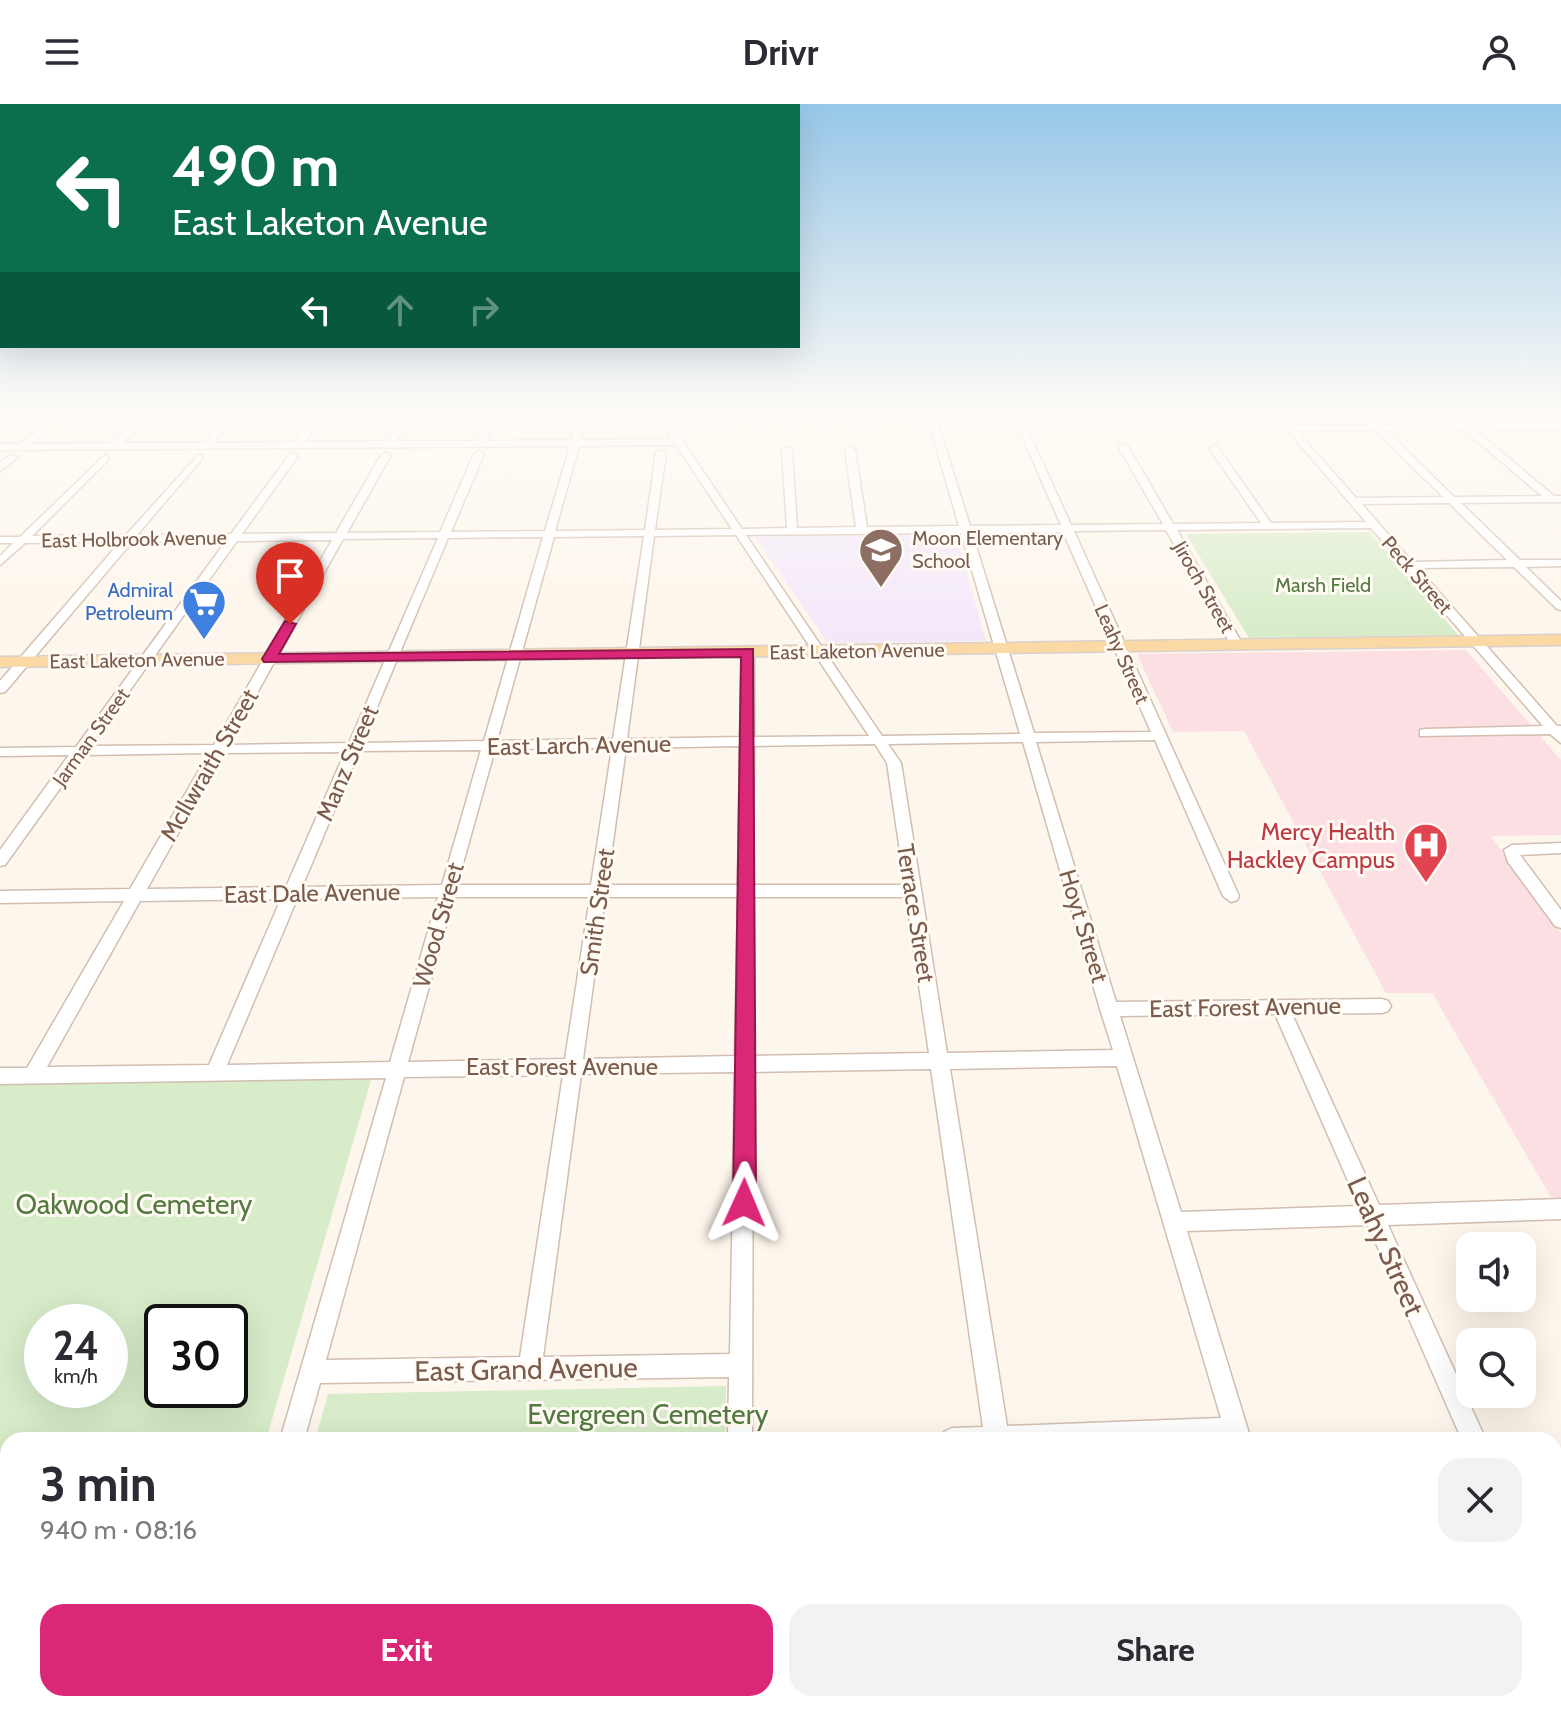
<!DOCTYPE html>
<meta charset="utf-8">
<style>
body{margin:0;font-family:Cabin,sans-serif;background:#f2f2f3;color:#2b2b33;height:100vh;display:flex;flex-direction:column;font-size:30px;white-space:nowrap}
*{box-sizing:border-box;margin:0}
p{font-size:26px;color:#7c7c81}
.icon{flex:none;width:44px;height:44px;fill:none;stroke:currentColor;stroke-width:2;stroke-linecap:round;stroke-linejoin:round}
.map{position:relative;flex:1;overflow:hidden}
.sheet{position:absolute;left:0px;top:1328px;width:1562px;height:280px;display:flex;flex-direction:column;background:#fff;border-radius:24px 24px 0 0;box-shadow:0 8px 32px #0002}
.sheet>*{flex:none}
.guide{position:absolute;left:0px;top:0px;width:800px;height:244px;box-shadow:0 8px 32px #0002;background:#0b6e4f;color:#fff;overflow:hidden}
.fabs{position:absolute;left:1456px;top:1128px;display:grid;gap:16px}
.fabs a{display:grid;place-items:center;width:80px;height:80px;border-radius:16px;background:#fff;box-shadow:0 8px 32px #0002;font-size:40px}
.speed{position:absolute;left:24px;top:1200px;display:flex;gap:16px;font-size:40px;font-weight:700;text-align:center}
.speed>*{display:grid;place-content:center;width:104px;height:104px;border-radius:50%;background:#fff;box-shadow:0 8px 32px #0002;line-height:1}
.speed small{font-size:20px;font-weight:400}
.speed .limit{border:4px solid #111;border-radius:12px;background:#fff;color:#111}
.pin{position:absolute;display:grid;place-items:center;width:68px;height:68px;color:#fff;margin:-82px -34px;border-radius:50% 50% 50% 0;rotate:-45deg;box-shadow:0 0 8px #0007}
.pin .icon{rotate:45deg}
.me{position:absolute;width:88px;margin:-44px;rotate:1deg;stroke-linejoin:round;filter:drop-shadow(0 0 6px #0008)}
.turn{display:flex;align-items:center;gap:28px;height:168px;padding:0 40px;font-size:36px}
.turn .icon{width:104px;height:104px;stroke-width:2.5}
.turn b{display:block;font-size:56px;line-height:68px}
.lanes{display:flex;align-items:center;height:76px;padding:0 40px;background:#0003;justify-content:center;gap:40px;direction:ltr}
.lanes .off{opacity:.35}
.round{display:grid;place-items:center;flex:none;width:84px;height:84px;border-radius:24px;background:#f2f2f3}
.summary{display:flex;align-items:center;justify-content:space-between;height:136px;padding:0 40px}
h1{font-size:48px;font-weight:800;line-height:60px}
.cta{display:flex;gap:16px;margin-top:auto;padding:16px 40px}
.cta a{flex:1;height:92px;border-radius:24px;background:#db2777;color:#fff;font-size:32px;font-weight:800;line-height:92px;text-align:center}
.cta a+a{background:#f2f2f3;color:#2b2b33}
header{display:flex;justify-content:space-between;align-items:center;height:104px;padding:0 40px;background:#fff;font-size:36px;font-weight:800}
.map>svg:first-child{display:block}
</style>
<header><svg class="icon" aria-label="menu" viewBox="0 0 24 24"><path d="M4 6h16M4 12h16M4 18h16"/></svg>Drivr<svg class="icon" aria-label="person" viewBox="0 0 24 24"><circle cx="12" cy="8" r="4"/><path d="M4 21q1-7 8-7t8 7"/></svg></header>
<div class="map">
<svg width="1561" height="1608" viewBox="0 0 1561 1608">
<rect width="100%" height="100%" fill="#fdf6ec"/>
<polygon fill="#f3e8fa" points="956,431 986,537 828,539 755,433"/>
<polygon fill="#fbdfe3" points="1466,546 1561,656 1561,731 1491,732 1561,829 1561,1093 1551,1093 1432,889 1386,889 1244,627 1173,628 1137,550"/>
<g fill="#d8ecc9" fill-rule="evenodd">
<polygon points="1370,428 1458,531 1249,534 1186,430"/>
<path d="M372,973L266,1336H8V1600H189L187,1608H0V981ZM42,1218H110V1286H42ZM162,1218H230V1286H162Z"/>
<polygon points="726,1282 725,1336 315,1336 328,1290"/>
<polygon points="244,1600 723,1600 722,1608 242,1608"/>
</g>
<g fill="none" stroke-linecap="round" stroke-linejoin="round">
<g stroke="#d1beb0" stroke-width="3">
<g id="minor">
<path d="M58,307H67L31,340L112,339L145,307H154L123,339H204L231,307H240L214,339L295,338L317,307H326L305,338L387,337L405,307H413L396,337H476L490,307H498L486,337L571,336L580,307H588L580,336L672,335L664,321L665,307H673V318L928,316L926,307H934L970,422L1061,421L1011,307H1019L1071,421L1163,420L1118,342L1123,339L1128,342L1173,420L1261,419L1209,344L1214,341L1217,342L1271,419L1366,418L1271,307H1280L1292,321H1370L1357,307H1366L1380,321L1547,319L1532,307H1542L1561,319V325L1557,326L1474,325L1554,392H1561V398L1461,399L1520,456H1561V462L1526,463L1561,497V506L1557,505L1514,463L1418,464L1557,622H1561V639L1550,630L1420,632V626L1425,625L1543,622L1371,424L1177,426L1243,541L1237,545L1231,541L1166,426L1074,427L1239,792L1237,796L1231,798L1223,792L1155,636L1036,638L1116,898L1382,895L1388,897L1391,902L1388,907L1382,909L1292,910L1379,1101L1561,1095V1115L1388,1121L1486,1336H1462L1368,1121L1187,1127L1251,1336H940L944,1328L952,1324L983,1323L931,965L753,968L752,1336H728L729,1273L320,1279L304,1336H280L386,974L0,980V964H27L124,797L0,799V787L130,785L209,649L84,651L5,761L0,762V746L69,651L0,652V644L76,643L226,437L132,438L5,588L0,589V577L120,438L25,439L0,461V452L13,439H0V433H20L105,351L108,352V356L32,432L126,431L199,350L202,351V355L137,431L231,430L290,350L293,349L298,352L242,430L336,429L381,351L386,348L391,351L347,429L440,428L474,350L479,347L484,350L451,428L545,427L570,342L0,346V340H20ZM930,322L959,422L867,423L855,346L850,343L845,346L856,423L797,424L792,346L787,343L782,346L787,424L742,425L674,324ZM1463,325L1542,392L1454,393L1386,326ZM1375,326L1443,393L1356,394L1297,327ZM676,341L732,425L655,426L666,349L661,346L656,349L645,426L555,427L579,342ZM1449,399L1507,456L1412,458L1362,400ZM1063,428L1151,628L1034,629L972,429ZM961,429L1020,630L882,632L746,431ZM736,431L869,632L754,633V548L748,544L742,548L740,633L627,635L654,432ZM644,432L613,635L497,637L554,433ZM543,433L484,637L362,639L448,434ZM438,434L349,639L228,641L343,435ZM332,436L214,641L90,642L237,437ZM1023,638L1100,905L1113,946L947,949L901,659L888,640ZM875,640L887,659L905,781H753L754,642ZM740,642L738,781H607L626,644ZM612,644L591,781H457L495,645ZM481,646L442,781L302,783L359,647ZM345,648L286,783L147,785L223,649ZM434,793H438L390,958L227,961L297,795ZM454,793H590L565,955L408,958ZM605,793H738L735,952L583,955ZM753,793H906L929,949L753,952ZM281,795L209,961L47,963L140,797ZM1275,910L1359,1102L1181,1108L1120,912ZM1117,962L1221,1314L1007,1322L950,965ZM735,968L730,1250L543,1253L581,970ZM563,971L520,1253L326,1256L404,973Z"/>
<polygon points="10,351 18,353 0,367 0,359"/>
<polygon points="1561,739 1561,749 1520,751 1561,806 1561,824 1555,822 1508,758 1504,746 1512,741"/>
<rect x="1554" y="1388" width="7" height="24"/>
<polygon points="1554,1502 1561,1505 1561,1544 1554,1541"/>
<polygon points="204,1600 232,1600 230,1608 202,1608"/>
<rect x="728" y="1600" width="28" height="8"/>
<polygon points="1024,1600 1052,1600 1053,1608 1025,1608"/>
<polygon points="1304,1600 1332,1600 1335,1608 1307,1608"/>
</g>
</g>
<g stroke="#dad1cd" stroke-width="3">
<polygon id="major" points="1561,531 1561,541 0,563 0,553"/>
</g>
<use href="#minor" fill="#fff" fill-rule="evenodd"/>
<use href="#major" fill="#fbd9a5" fill-rule="evenodd"/>
</g>
<linearGradient id="sky" x2="0" y2="1"><stop stop-color="#97c7e8"/><stop offset="0.58" stop-color="#fefbf6"/><stop offset="1" stop-color="#fefbf6" stop-opacity="0"/></linearGradient>
<rect width="1561" height="532" fill="url(#sky)"/>
<polygon fill="#db2777" stroke="#8e194d" stroke-width="2" points="285,517 296,520 279,550 753,545 756,1099 752,1107 744,1110 736,1107 733,1099 741,553 264,558 262,555"/>
<defs>
<g id="school-pin" transform="scale(2.3)"><path d="M0 17L-7.5 6A9.5 9.5 0 1 1 7.5 6Z" fill="#8d6e63" stroke="#fffaf3"/><path d="M0-5L7-2L0 1L-7-2ZM-4 1L0 2.5L4 1V4Q0 6-4 4Z" fill="#fff"/></g>
<g id="supermarket-pin" transform="scale(2.3)"><path d="M0 17L-7.5 6A9.5 9.5 0 1 1 7.5 6Z" fill="#3f7fe0" stroke="#fffaf3"/><path d="M-6-5.5h2.5l.6 2H6L4.5 2H-2.5L-4.4-4H-6ZM-1.5 3.2a1.3 1.3 0 1 0 .1 0ZM3 3.2a1.3 1.3 0 1 0 .1 0Z" fill="#fff"/></g>
<g id="hospital-pin" transform="scale(2.3)"><path d="M0 17L-7.5 6A9.5 9.5 0 1 1 7.5 6Z" fill="#e0444e" stroke="#fffaf3"/><path d="M-5-5h3v3.5h4V-5h3V5h-3V1.5h-4V5h-3Z" fill="#fff"/></g>
</defs>
<g fill-rule="evenodd">
<use href="#school-pin" x="881" y="446"/>
<use href="#supermarket-pin" x="204" y="498"/>
<use href="#hospital-pin" x="1426" y="741"/>
</g>
<g text-anchor="middle" dominant-baseline="central" stroke-width="6" stroke-linejoin="round" paint-order="stroke">
<g font-size="20" fill="#785e54" stroke="#fffaf3" text-anchor="start">
<text x="912" y="434">Moon Elementary<tspan x="912" dy="23">School</tspan></text>
</g>
<g font-size="20" fill="#7a5c4d" stroke="#fffaf3">
<text transform="translate(134 435) rotate(-1)">East Holbrook Avenue</text>
<text transform="translate(1417 471) rotate(49)">Peck Street</text>
<text transform="translate(1204 483) rotate(60)">Jiroch Street</text>
<text transform="translate(857 547) rotate(-1)">East Laketon Avenue</text>
<text transform="translate(1122 550) rotate(66)">Leahy Street</text>
<text transform="translate(137 556) rotate(-1)">East Laketon Avenue</text>
<text transform="translate(91 633) rotate(-54)">Jarman Street</text>
</g>
<g font-size="20" fill="#537a41" stroke="#fffaf3">
<text x="1323" y="481">Marsh Field</text>
</g>
<g font-size="20" fill="#366cbe" stroke="#fffaf3" text-anchor="end">
<text x="173" y="486">Admiral<tspan x="173" dy="23">Petroleum</tspan></text>
</g>
<g font-size="24" fill="#7a5c4d" stroke="#fffaf3">
<text transform="translate(579 641) rotate(-1)">East Larch Avenue</text>
<text transform="translate(347 659) rotate(-67)">Manz Street</text>
<text transform="translate(209 661) rotate(-60)">McIlwraith Street</text>
<text transform="translate(312 789) rotate(-1)">East Dale Avenue</text>
<text transform="translate(597 808) rotate(-82)">Smith Street</text>
<text transform="translate(916 809) rotate(81)">Terrace Street</text>
<text transform="translate(438 821) rotate(-74)">Wood Street</text>
<text transform="translate(1084 822) rotate(73)">Hoyt Street</text>
<text transform="translate(1245 903) rotate(-1)">East Forest Avenue</text>
<text x="562" y="962">East Forest Avenue</text>
</g>
<g font-size="24" fill="#be3a42" stroke="#fffaf3" text-anchor="end">
<text x="1395" y="727">Mercy Health<tspan x="1395" dy="28">Hackley Campus</tspan></text>
</g>
<g font-size="28" fill="#537a41" stroke="#fffaf3">
<text x="134" y="1100">Oakwood Cemetery</text>
<text x="648" y="1310">Evergreen Cemetery</text>
</g>
<g font-size="28" fill="#7a5c4d" stroke="#fffaf3">
<text transform="translate(1386 1142) rotate(66)">Leahy Street</text>
<text transform="translate(526 1265) rotate(-1)">East Grand Avenue</text>
</g>
</g>
</svg>
<div class="fabs">
<a><svg class="icon" aria-label="sound" viewBox="0 0 24 24"><path d="M4 9h4l5-4v14l-5-4H4zM17 9q2 3 0 6"/></svg></a>
<a><svg class="icon" aria-label="search" viewBox="0 0 24 24"><circle cx="10" cy="10" r="6"/><path d="M15 15l6 6"/></svg></a>
</div>
<div class="speed"><div>24<small>km/h</small></div><div class="limit">30</div></div>
<div class="pin" style="left:290px;top:520px;background:#d93025"><svg class="icon" aria-label="arrive" viewBox="0 0 24 24"><path d="M6 21V4h12l-3 4 3 4H6"/></svg></div>
<svg class="me" style="left:744px;top:1099px" viewBox="-20 -20 40 40"><path d="M0-17L14 15 0 8-14 15z" fill="#db2777" stroke="#fff" stroke-width="4"/></svg>
<div class="guide">
<div class="turn"><svg class="icon" aria-label="left" viewBox="0 0 24 24"><path d="M17 20v-9H6M10 6l-5 5 5 5"/></svg><div><b>490 m</b>East Laketon Avenue</div></div>
<div class="lanes"><svg class="icon" aria-label="left" viewBox="0 0 24 24"><path d="M17 20v-9H6M10 6l-5 5 5 5"/></svg><svg class="icon off" aria-label="ahead" viewBox="0 0 24 24"><path d="M12 20V5M6 11l6-6 6 6"/></svg><svg class="icon off" aria-label="right" viewBox="0 0 24 24"><path d="M7 20v-9h11M14 6l5 5-5 5"/></svg></div>
</div>
<section class="sheet">
<div class="summary"><div><h1>3 min</h1><p>940 m · 08:16</p></div><a class="round"><svg class="icon" aria-label="close" viewBox="0 0 24 24"><path d="M6 6l12 12M18 6L6 18"/></svg></a></div>
<div class="cta"><a>Exit</a><a>Share</a></div>
</section>
</div>
